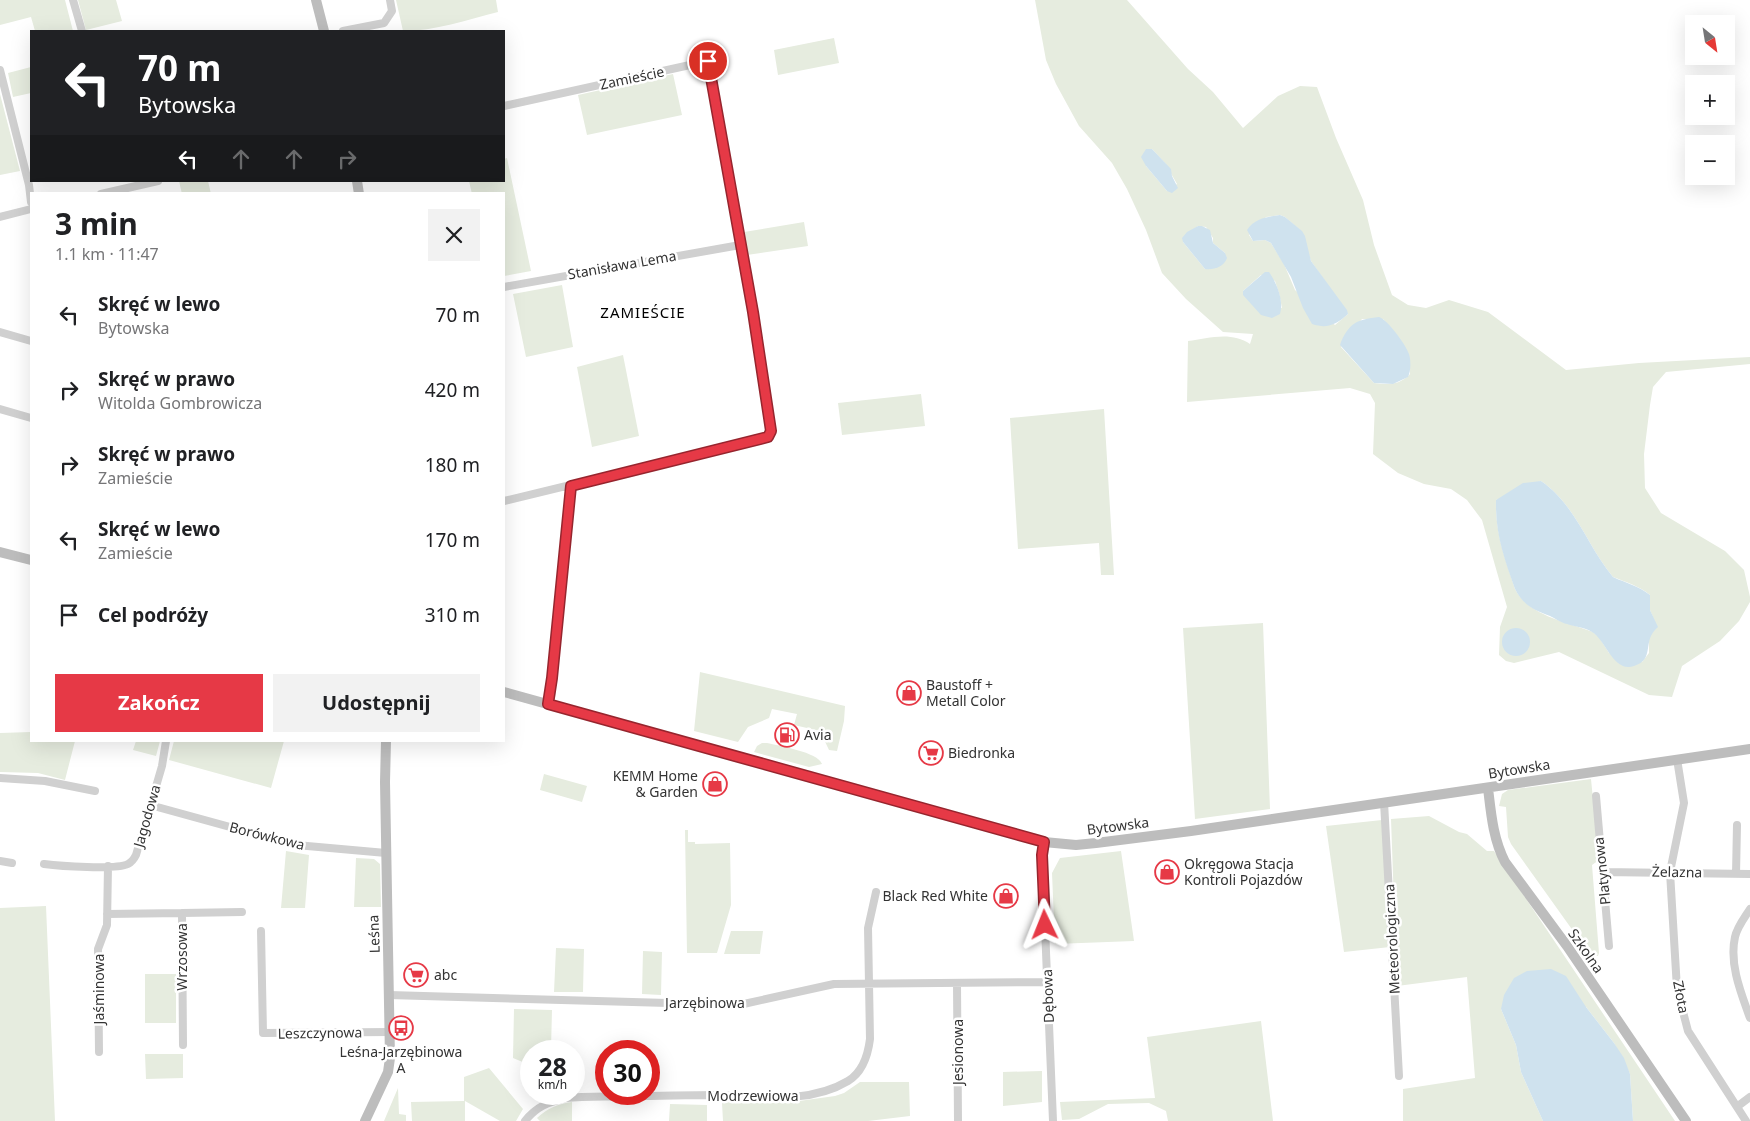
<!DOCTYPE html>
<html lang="pl">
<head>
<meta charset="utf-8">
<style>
	:root { --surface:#fff; --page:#f2f2f2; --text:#202124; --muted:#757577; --accent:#e63946 }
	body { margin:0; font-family:"Noto Sans",sans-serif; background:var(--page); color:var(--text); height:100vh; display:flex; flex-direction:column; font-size:19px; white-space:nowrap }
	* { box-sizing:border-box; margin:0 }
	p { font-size:16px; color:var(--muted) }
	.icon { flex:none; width:28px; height:28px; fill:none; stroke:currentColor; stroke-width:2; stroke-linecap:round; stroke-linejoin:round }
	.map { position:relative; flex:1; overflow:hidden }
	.details { position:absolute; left:30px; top:192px; width:475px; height:550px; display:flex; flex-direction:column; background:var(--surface); border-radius:0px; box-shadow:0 5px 20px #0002 }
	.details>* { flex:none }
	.top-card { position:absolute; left:30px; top:30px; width:475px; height:152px; border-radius:0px; box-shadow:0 5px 20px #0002; background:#202124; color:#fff; overflow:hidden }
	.needle { width:32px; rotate:150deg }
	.fabs { position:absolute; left:1685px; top:15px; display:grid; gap:10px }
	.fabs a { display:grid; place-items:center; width:50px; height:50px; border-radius:0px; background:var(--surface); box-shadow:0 5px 20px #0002; font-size:25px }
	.speed { position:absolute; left:520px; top:1040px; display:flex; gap:10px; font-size:25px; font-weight:700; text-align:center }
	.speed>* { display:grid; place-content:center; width:65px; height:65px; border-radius:50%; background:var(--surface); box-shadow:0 5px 20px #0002; line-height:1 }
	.speed small { font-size:12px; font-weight:400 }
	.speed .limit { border:8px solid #d22; background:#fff; color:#111 }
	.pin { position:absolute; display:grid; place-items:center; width:42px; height:42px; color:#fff; margin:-21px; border:2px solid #fff; border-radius:50%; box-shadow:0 1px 5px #0007 }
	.me { position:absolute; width:55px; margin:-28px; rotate:358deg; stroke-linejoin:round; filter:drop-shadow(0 0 4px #0008) }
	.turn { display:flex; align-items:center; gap:18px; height:105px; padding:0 25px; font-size:22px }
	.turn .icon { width:65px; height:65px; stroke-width:2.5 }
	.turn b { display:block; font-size:35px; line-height:42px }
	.lanes { display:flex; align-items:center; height:48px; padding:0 25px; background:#0003; justify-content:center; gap:25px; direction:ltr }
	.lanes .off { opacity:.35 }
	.round { display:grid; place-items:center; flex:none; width:52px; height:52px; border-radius:0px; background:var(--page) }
	.summary { display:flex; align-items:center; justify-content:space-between; height:85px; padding:0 25px }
	h1 { font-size:30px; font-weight:700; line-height:38px }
	.primary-button { display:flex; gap:10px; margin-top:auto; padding:10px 25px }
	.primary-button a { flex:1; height:58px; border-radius:0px; background:var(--accent); color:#fff; font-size:20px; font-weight:700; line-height:58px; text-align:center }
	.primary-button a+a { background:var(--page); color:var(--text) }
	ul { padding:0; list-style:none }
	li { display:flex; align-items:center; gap:15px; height:75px; padding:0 25px }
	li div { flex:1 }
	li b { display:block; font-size:19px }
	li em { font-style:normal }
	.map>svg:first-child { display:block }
	.green { fill:#e6ecdf; fill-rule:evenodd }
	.water { fill:#cfe2ee }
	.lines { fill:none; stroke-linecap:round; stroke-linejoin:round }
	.street { stroke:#d0d0d0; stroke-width:8 }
	.secondary { stroke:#bdbdbd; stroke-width:10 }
	.route-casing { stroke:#96252e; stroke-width:12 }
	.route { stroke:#e63946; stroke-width:9 }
	.labels { text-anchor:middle; stroke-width:5; stroke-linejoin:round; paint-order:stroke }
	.street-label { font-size:14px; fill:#333; stroke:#fff }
	.poi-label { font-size:14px; fill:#333; stroke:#fff; text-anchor:start }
	.neighbourhood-label { font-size:15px; letter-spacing:1px; fill:#000; stroke:#fff }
</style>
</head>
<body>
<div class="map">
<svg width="1750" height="1121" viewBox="0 0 1750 1121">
	<rect width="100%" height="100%" fill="#fff"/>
	<path class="green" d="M0 0H65L73 31H35L31 17 0 25Z
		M78 0H116L122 21 86 30Z
		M396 0H496L498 12C467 20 435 31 403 31Z
		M1035 0H1127L1188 69 1213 92 1243 128 1278 96 1300 86 1317 87 1336 138 1363 200 1374 245 1392 295 1408 305 1426 308 1449 300 1488 312 1566 370 1639 363 1750 357V364L1666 372 1653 387 1650 405 1644 454 1645 488 1661 513 1725 551 1744 570 1750 597V602L1739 621 1720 641 1682 666 1672 697 1649 695 1559 652 1514 663 1506 661 1499 655 1500 627 1507 607 1482 520 1467 500 1451 489 1424 484 1398 473 1373 454 1375 403 1370 394 1350 388 1187 402 1188 341C1208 338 1232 331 1250 344L1253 334 1223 332 1186 299 1162 273 1146 230 1127 189 1112 163 1079 126 1056 84 1046 60ZM1152 149 1165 163 1177 184 1167 191 1146 166ZM1280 215 1285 217 1301 231 1311 261 1348 314 1335 325 1295 290 1284 264 1271 243 1265 240 1253 241 1249 235 1266 217ZM1198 226 1206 227 1213 238V243L1225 253 1205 269 1183 242 1194 229ZM1261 275 1275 281 1279 293 1282 308 1243 291ZM1362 319H1383C1399 338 1410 347 1410 374 1400 385 1388 385 1374 383L1341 347ZM1541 481C1576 505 1587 546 1613 577 1626 582 1639 586 1650 595V610L1655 622 1649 638V653L1642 662 1609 653 1599 637 1593 632C1567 622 1529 616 1515 589 1505 558 1495 533 1496 500Z
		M834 38 839 63 778 75 774 50Z
		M31 67V93L13 97 8 73Z
		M673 74 682 115 587 135 578 95Z
		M0 94 20 171 0 175Z
		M507 158 531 271 504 276V194H472L469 181H504V159Z
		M179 181H208L211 194H182Z
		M804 222 808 246 747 255 744 232Z
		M562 285 573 347 526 357 513 294Z
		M623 355 639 436 592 447 577 367Z
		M921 394 925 426 842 435 838 403Z
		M1104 409 1114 575H1101L1099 543 1018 549 1010 418Z
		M1263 623 1270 809 1195 819 1183 628Z
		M700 672 845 706 844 721 837 751 829 750 820 731 794 725 797 714 772 709 769 718 748 727 738 742 694 731Z
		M31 732V741H75L65 780 38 773 0 772V733Z
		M136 741H160L156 756 133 750Z
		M174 741H284L271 788 169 760Z
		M762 743H767C779 746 818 752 822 764L809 767 754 752 757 746Z
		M544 774 587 786 582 802 540 790Z
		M1591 779 1599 860 1592 865 1599 953 1598 956H1591L1511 844 1508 837 1506 807 1499 806 1502 794 1508 790Z
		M1429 816 1459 832 1467 834 1487 851H1494L1675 1121H1633L1630 1074 1614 1043 1586 1007 1501 1009 1516 1045 1521 1072 1543 1121H1403V1089L1475 1078 1467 977 1397 986 1391 819Z
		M1382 820 1390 947 1344 952 1326 826Z
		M685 830H688V842H695V844L730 843 731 905 717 953H687Z
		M286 851 309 855 305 908H281Z
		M1121 851 1134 941 1055 944 1052 873 1060 858Z
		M356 858 374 859 380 864 381 907H354Z
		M46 906 55 1121H0V908Z
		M731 931H763L760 954H724Z
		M556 948 584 949 583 992H554Z
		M643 951 662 952 661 995 642 994Z
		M145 974H176V1023H145Z
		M514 1009 552 1010 551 1049 547 1051H531V1076L525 1063 513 1058Z
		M1261 1021 1273 1121H1168L1166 1111 1149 1103 1108 1104 1079 1119 1062 1120 1060 1102 1155 1098 1147 1037Z
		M145 1054H183V1078L146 1079Z
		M489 1068 523 1109 516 1121H500L465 1101V1121H412L411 1102 464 1101V1077Z
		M1042 1071V1102L1003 1106V1072Z
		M860 1082H909L910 1116 868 1121H723L722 1103 752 1100 772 1103 799 1101 835 1096 844 1093Z
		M398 1088 399 1114 406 1115V1121H384Z
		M572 1102V1121H540L537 1118C548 1108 558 1104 572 1102Z
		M670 1104 707 1105V1121H669Z"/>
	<path class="water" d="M1146 149H1152L1171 169 1172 176 1178 188 1172 193 1167 191 1146 166 1141 157Z
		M1280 215 1285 217 1302 231 1305 236 1311 261 1347 310 1348 314C1336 325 1327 329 1312 324L1303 308 1291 277 1271 243 1265 240 1253 241 1247 230C1255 218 1267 217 1280 215Z
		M1198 226H1202L1210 230 1213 243 1225 253 1227 258C1224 267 1214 270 1205 269L1183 242 1182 238 1187 232Z
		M1265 272H1269C1277 284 1284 300 1280 314L1272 318 1261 315 1243 295V291Z
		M1379 317C1388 320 1406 345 1409 354 1411 360 1411 371 1408 377L1393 384 1374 383 1340 345C1348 323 1358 319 1379 317Z
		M1541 481C1576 505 1587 546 1613 577 1626 583 1639 586 1650 595V610L1658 627C1641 641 1656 659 1634 666 1613 673 1606 640 1592 632 1584 627 1575 627 1567 624 1561 623 1555 618 1550 616 1534 610 1523 605 1515 589 1504 558 1495 533 1496 500L1523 483Z
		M1502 642a14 14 0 1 1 28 0a14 14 0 1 1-28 0Z
		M1551 969 1566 976 1586 1007 1614 1043 1624 1058 1630 1074 1633 1121H1543L1521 1072 1516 1045 1501 1009 1504 995 1514 978 1527 971Z"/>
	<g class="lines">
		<path class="street" d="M73 0 82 31
			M343 31 384 23 392 11 390 0
			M0 70 29 185 31 202
			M504 106 708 61 753 311 771 431 768 437 504 501
			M101 194 158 181
			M0 217 31 209
			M504 287 740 245
			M0 332 31 341
			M0 409 31 418
			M548 704 551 697 571 486
			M1677 759 1684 803 1670 872 1677 989 1688 1031 1746 1121
			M0 778 45 781 95 791
			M1596 796 1609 946
			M1384 802 1399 1076
			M150 805 296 845 386 853
			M1044 842 1042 855 1053 1121
			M0 861 12 863
			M44 864C59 866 116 870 128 864 132 862 134 859 136 855L162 766 166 741
			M1603 872 1750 874
			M1736 874 1737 825
			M1750 909C1745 917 1737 927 1735 937 1729 964 1741 993 1750 1018
			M182 913 242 912
			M107 914 182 913 183 1045
			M261 931 263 1033 390 1032
			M957 983 958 1121
			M389 995 739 1005 834 984 1048 982
			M99 1052 98 949 107 925 108 866
			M1738 1106 1750 1097
			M525 1121C536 1107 548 1102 565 1098 587 1096 611 1097 633 1096 660 1096 687 1095 714 1095 758 1096 808 1105 848 1081 863 1072 868 1055 870 1039L868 928 876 892"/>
		<path class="secondary" d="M316 0 324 31
			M357 181 359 194
			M0 552 31 560
			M504 692 1044 842 1076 845 1096 843 1191 831 1750 749
			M1488 788C1491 813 1493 839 1505 862L1567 946 1686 1121
			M365 1121 388 1072 390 1058 385 782 386 741"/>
	</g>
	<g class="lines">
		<g class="route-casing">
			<path id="route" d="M708 61 753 312 771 431 768 437 571 486 552 678 548 704 1044 842 1042 855 1045 925"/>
		</g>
		<use href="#route" class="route"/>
	</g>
	<defs>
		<g id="shop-ring" transform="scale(1.25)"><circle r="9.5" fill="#fff" stroke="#e63946" stroke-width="1.5"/><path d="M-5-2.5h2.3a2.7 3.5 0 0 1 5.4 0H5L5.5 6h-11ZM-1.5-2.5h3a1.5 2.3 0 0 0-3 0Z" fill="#e63946"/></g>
		<g id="fuel-ring" transform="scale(1.25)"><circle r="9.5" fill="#fff" stroke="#e63946" stroke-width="1.5"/><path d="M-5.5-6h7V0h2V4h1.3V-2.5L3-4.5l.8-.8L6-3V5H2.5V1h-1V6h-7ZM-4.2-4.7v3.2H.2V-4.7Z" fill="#e63946"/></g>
		<g id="supermarket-ring" transform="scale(1.25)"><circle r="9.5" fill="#fff" stroke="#e63946" stroke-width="1.5"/><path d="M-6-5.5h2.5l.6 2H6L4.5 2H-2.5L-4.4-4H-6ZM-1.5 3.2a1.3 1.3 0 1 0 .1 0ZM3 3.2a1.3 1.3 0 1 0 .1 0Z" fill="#e63946"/></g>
		<g id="bus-ring" transform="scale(1.25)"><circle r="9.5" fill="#fff" stroke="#e63946" stroke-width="1.5"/><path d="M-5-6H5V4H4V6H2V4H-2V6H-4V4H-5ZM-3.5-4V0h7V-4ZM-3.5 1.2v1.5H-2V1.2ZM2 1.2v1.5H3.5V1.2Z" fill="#e63946"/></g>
	</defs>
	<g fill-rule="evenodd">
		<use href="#shop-ring" x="909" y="693"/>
		<use href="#fuel-ring" x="787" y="735"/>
		<use href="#supermarket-ring" x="931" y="753"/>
		<use href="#shop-ring" x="715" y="784"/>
		<use href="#shop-ring" x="1167" y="872"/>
		<use href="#shop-ring" x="1006" y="896"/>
		<use href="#supermarket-ring" x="416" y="975"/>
		<use href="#bus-ring" x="401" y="1028"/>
	</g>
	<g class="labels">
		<g class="street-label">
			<text transform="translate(632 78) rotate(-12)" y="5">Zamieście</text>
			<text transform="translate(622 265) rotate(-10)" y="5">Stanisława Lema</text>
			<text transform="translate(1519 769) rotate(-9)" y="5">Bytowska</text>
			<text transform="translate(147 816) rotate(-74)" y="5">Jagodowa</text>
			<text transform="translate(1118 826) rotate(-7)" y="5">Bytowska</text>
			<text transform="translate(267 836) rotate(14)" y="5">Borówkowa</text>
			<text transform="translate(1602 871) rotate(-96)" y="5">Platynowa</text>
			<text transform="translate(1677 872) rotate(1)" y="5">Żelazna</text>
			<text transform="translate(374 934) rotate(-92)" y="5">Leśna</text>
			<text transform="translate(1392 939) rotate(-93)" y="5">Meteorologiczna</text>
			<text transform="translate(1586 951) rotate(55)" y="5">Szkolna</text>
			<text transform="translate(182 957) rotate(-90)" y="5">Wrzosowa</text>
			<text transform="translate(99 989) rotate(-90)" y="5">Jaśminowa</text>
			<text transform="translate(1048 996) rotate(-92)" y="5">Dębowa</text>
			<text transform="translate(1681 997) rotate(79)" y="5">Złota</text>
			<text x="705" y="1008">Jarzębinowa</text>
			<text transform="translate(320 1033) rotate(-1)" y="5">Leszczynowa</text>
			<text transform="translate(958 1052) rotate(-90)" y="5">Jesionowa</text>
			<text x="753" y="1101">Modrzewiowa</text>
		</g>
		<g class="poi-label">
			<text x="926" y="690">Baustoff +<tspan x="926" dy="16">Metall Color</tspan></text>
			<text x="804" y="740">Avia</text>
			<text x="948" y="758">Biedronka</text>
			<text x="698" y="781" text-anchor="end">KEMM Home<tspan x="698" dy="16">&amp; Garden</tspan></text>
			<text x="1184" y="869">Okręgowa Stacja<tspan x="1184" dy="16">Kontroli Pojazdów</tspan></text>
			<text x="988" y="901" text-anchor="end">Black Red White</text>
			<text x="434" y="980">abc</text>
			<text x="401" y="1057" text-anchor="middle">Leśna-Jarzębinowa<tspan x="401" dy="16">A</tspan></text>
		</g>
		<g class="neighbourhood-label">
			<text x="643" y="318">ZAMIEŚCIE</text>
		</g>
	</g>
</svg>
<div class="fabs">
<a><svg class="needle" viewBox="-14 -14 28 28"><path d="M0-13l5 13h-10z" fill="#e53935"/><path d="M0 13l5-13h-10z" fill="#757577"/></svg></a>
<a>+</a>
<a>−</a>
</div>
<div class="speed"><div>28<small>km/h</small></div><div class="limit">30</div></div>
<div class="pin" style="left:708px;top:61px;background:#d93025"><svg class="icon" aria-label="arrive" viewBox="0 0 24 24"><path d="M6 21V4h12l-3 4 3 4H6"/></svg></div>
<svg class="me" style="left:1045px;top:925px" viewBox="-20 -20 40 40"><path d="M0-17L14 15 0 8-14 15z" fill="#e63946" stroke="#fff" stroke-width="4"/></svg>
<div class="top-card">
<div class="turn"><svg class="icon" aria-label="left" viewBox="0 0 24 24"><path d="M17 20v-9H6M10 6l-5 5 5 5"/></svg><div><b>70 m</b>Bytowska</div></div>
<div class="lanes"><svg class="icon" aria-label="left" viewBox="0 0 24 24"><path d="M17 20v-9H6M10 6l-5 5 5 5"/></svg><svg class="icon off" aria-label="ahead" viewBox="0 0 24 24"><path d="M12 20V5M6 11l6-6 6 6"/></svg><svg class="icon off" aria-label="ahead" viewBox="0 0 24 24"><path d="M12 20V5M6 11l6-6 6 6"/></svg><svg class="icon off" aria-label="right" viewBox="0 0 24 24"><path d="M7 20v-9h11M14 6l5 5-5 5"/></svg></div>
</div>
<section class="details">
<div class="summary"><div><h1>3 min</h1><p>1.1 km · 11:47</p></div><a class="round"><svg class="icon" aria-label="close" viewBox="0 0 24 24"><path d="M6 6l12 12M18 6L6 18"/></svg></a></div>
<ul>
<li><svg class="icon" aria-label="left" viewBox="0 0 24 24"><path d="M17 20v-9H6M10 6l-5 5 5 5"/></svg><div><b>Skręć w lewo</b><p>Bytowska</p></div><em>70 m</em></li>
<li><svg class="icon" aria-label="right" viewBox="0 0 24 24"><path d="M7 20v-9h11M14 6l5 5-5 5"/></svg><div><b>Skręć w prawo</b><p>Witolda Gombrowicza</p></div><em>420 m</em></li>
<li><svg class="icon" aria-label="right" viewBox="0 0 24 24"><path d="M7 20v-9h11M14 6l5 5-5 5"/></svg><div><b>Skręć w prawo</b><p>Zamieście</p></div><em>180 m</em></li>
<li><svg class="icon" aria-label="left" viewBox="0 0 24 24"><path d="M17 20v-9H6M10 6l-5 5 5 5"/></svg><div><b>Skręć w lewo</b><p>Zamieście</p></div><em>170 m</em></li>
<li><svg class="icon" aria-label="arrive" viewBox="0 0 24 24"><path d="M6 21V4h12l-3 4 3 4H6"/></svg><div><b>Cel podróży</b></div><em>310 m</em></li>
</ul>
<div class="primary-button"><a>Zakończ</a><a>Udostępnij</a></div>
</section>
</div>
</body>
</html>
